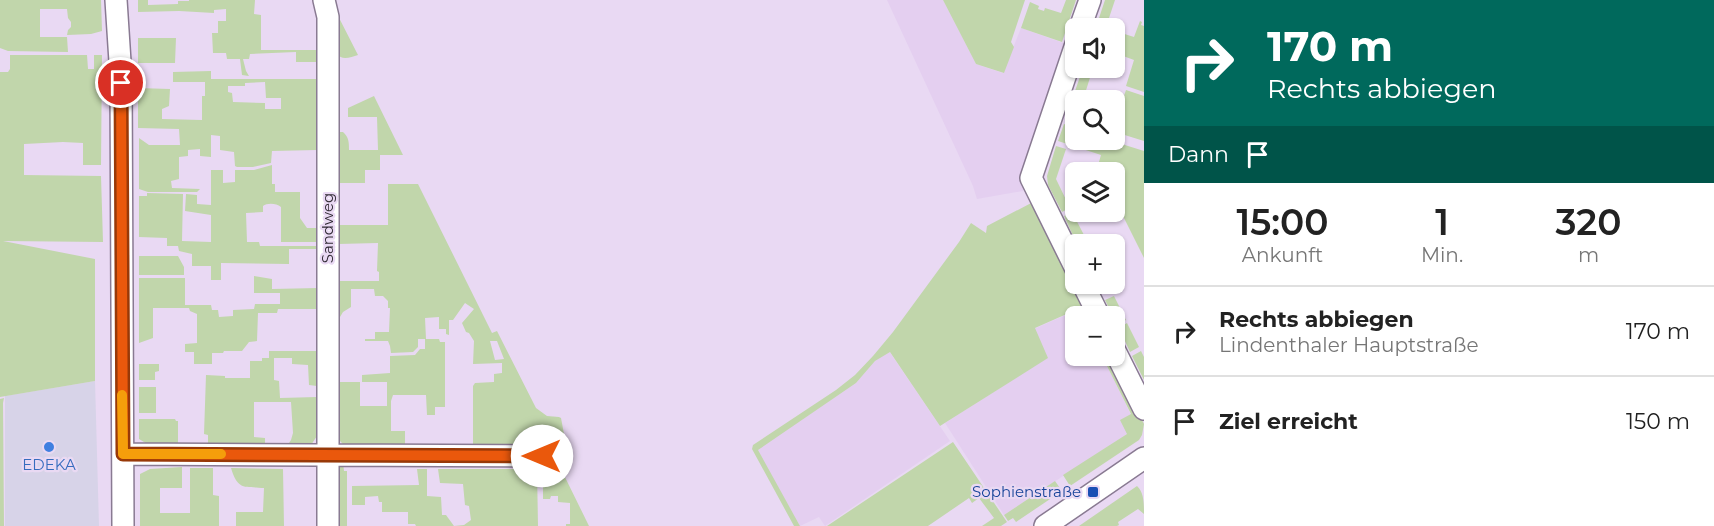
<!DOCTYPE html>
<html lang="de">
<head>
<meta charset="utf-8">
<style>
	:root { --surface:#fff; --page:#f2f2f2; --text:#222; --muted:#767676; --line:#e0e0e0 }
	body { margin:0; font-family:Montserrat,sans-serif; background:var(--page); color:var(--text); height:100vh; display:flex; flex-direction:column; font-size:22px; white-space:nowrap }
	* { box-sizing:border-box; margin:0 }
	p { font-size:20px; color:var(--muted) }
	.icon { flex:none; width:33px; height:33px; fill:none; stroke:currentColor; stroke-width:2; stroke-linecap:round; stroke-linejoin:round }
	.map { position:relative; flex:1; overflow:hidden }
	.drawer { display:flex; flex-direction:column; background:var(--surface); width:570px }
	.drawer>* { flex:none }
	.guide { background:#00695c; color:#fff; overflow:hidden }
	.fabs { position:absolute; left:1065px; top:18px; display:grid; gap:12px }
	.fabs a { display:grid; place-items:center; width:60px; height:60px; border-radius:9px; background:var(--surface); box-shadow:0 2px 4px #0004; font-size:30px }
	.pin { position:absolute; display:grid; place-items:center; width:51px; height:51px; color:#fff; margin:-26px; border:3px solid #fff; border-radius:50%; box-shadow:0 2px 6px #0007 }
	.me { position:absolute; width:66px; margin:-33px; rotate:270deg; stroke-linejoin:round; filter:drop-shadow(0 0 4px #0008) }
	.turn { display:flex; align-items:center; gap:21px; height:126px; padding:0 24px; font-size:27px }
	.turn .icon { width:78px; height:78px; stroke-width:2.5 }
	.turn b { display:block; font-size:42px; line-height:51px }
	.then { display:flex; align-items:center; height:57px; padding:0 24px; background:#0003; gap:12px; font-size:22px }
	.eta { display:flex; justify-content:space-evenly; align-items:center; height:102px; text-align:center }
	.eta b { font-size:36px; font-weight:600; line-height:42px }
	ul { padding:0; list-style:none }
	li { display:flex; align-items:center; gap:18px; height:90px; padding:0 24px; border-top:2px solid var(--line) }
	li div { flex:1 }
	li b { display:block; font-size:22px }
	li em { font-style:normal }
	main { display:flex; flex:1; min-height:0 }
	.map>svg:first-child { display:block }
	.commercial { fill:#d7d3e8 }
	.built { fill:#e4cff0 }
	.green { fill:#c1d6ab; fill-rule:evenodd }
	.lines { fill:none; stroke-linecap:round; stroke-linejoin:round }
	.minor-casing { stroke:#897a92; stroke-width:24 }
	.minor { stroke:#fff; stroke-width:21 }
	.route-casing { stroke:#983908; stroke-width:15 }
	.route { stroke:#ea580c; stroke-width:10 }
	.slow { stroke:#f59e0b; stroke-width:10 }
	.shop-dot { fill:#3f7fe0; stroke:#e9d9f3; stroke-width:2 }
	.transit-dot { fill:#1a4fb4; stroke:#e9d9f3; stroke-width:2 }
	.labels { text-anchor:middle; stroke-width:4.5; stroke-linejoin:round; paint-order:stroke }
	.street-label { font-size:15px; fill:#2f2933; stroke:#e9d9f3 }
	.shop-label { font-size:15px; fill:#366cbe; stroke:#e9d9f3 }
	.transit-label { font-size:15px; fill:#164399; stroke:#e9d9f3; text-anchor:end }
</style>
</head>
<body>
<main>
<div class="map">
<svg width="1144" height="526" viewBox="0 0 1144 526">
	<rect width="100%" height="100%" fill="#e9d9f3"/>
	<path class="commercial" d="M95 381 99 526H5V396Z"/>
	<path class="built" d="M887 0H943L976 64 1003 73 1021 28 1066 44 1023 191 977 199 973 186Z
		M1079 309 1082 316H1076V356H1102L1131 415 1127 434 1004 515 945 423 1047 358 1034 329Z
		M889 351 950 441 825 526 819 517 800 526 757 450 856 383 875 361Z"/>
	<path class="green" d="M0 0H101L102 31 91 34 67 35 68 30 71 27V22L68 18 67 9H40V37H67L68 52 8 51 0 48Z
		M138 0H148V5L178 4V1H189V0H255L254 14 261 15V50H316V62H296V52L250 54 249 59H243L246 71 249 76 242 75 240 59H227L226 53H213L212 33H218V21H226V9L214 10V13L179 11 138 12Z
		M943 0H1025L1011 42 1014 47 1004 73 976 64Z
		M1066 0H1076L1062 42 1021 28 1030 2 1039 6 1038 9 1044 11 1045 8 1061 13Z
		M1105 0H1115L1107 24 1098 21Z
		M334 8 358 55C351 57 342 61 337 54Z
		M1140 21 1142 22 1141 25 1144 26V92L1126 86 1134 60 1115 53V31L1134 37Z
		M138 38H176L175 63H138Z
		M10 55H87L88 69H94V55H102L101 165H83V143L63 142 24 144V175L101 176 103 242 3 241 95 259V381L0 397V72H8L10 69Z
		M1083 68H1093L1083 100H1076L1075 120 1066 117Z
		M211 71V79H316L317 150 272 151 271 163 253 167H237L235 166 234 152 220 150V136L211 135V157L200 156V149L188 150V156L179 157V179L171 181 172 188 200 189 197 192H148L139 189V138L149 145H180L179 129 138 128V88L170 89 169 106 162 109V119L202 120V96H205V82H173V72ZM265 82 266 98H281V109H265V103L233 102 232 93 228 92V86H245V83Z
		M1126 90 1144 96V141L1115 132V122Z
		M374 96 403 155H380V170H365V183H336L337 132H343C349 137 349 143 349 150H378L377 117H348V108Z
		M1064 124 1075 128 1076 140H1109L1144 151V258L1115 200 1114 172H1096L1101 155 1058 141Z
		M1056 146 1066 149 1056 179 1070 208 1062 212 1048 185 1047 176Z
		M272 165V184H275V192H300V218L307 228H317V242H281V207C276 203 267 203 263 206V212L246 213 247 242H259L260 246H317V249H289V264L221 263V280H211V266H192V254L179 251 178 246H167V238L139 237V196H147V193L183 194 182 241 211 242V215L185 211 186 194 197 195V204L211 205V170H223V183L235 182V170H254Z
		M388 184H418L492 333 497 331 536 408 547 416 559 417 561 418 564 434C560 441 559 446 561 454L551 450 547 444 473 445V386L475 383 494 382V374L502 373V363L473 364 474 341 469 333 466 332 462 323 474 309 465 303 453 320H449V335L446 334V329H439V317L425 318 426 339H439L440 342H445V407H435V415H427L426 395H393L391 401V431H405V444L344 445 337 438V382H360V406H387V382H362V375L390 373V356L415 355 420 349H425V339H418V347L413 352 391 353 390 346 388 341H365V339H375V332H389L390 308H388V301L383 296H375L374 289H351V307L343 312 337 322 335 281H379V272L377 271 378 243 338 244 337 225H388ZM490 341H497L504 359 495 360Z
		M1035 201 1091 316H1082L1078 309 1035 328 1048 358 940 426 890 352 875 361 856 383 758 450 800 526H794L752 449 753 445 836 390 855 375 873 356 893 332 959 242 971 223 986 233 987 226Z
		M1072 212 1084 235 1075 240 1064 216Z
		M139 256H178L184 267V275H139Z
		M254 276 272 279V289L318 288V309H278L277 313H258L257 341 249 342 242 351H224L223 353H212V364H194V352H185V344L197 343V314L190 311 189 308H153V338L139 343V278H185V305H211L212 310H218L219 317 233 316V310L254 309 255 304H280V293H254Z
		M1114 296 1126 320 1117 324 1114 316H1113L1105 300Z
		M1127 323 1139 347 1130 352 1119 328Z
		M269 351H317V386L309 385 308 365 292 364V358H274V380L279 381 280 398 317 397V436L311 445 287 446 291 440 293 433 291 402H254V437L265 438V446L208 445V435L204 434 206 375 225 376V378H250V361H262V358H269Z
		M1141 351 1144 357V380L1132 356Z
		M1102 356H1110L1144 424 1142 435 1139 440 1070 486 1063 475 1127 434 1120 420 1131 414Z
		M139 364H159V371L155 372V380H139Z
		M139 387H156V413H139Z
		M4 398 3 403 4 526H0V399Z
		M139 419H175L176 421H178V445H149L139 439Z
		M953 442 1007 522 1001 526H982L994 518 979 498 972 503 969 498 928 526H827Z
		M343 463 344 471H347V526H337V469Z
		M182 467V488H160V513H190V468H213V495L219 496V526H140V474L150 469Z
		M231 468 283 469 284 526H236V512H263L264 488C244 486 238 491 231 468Z
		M417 469H427V496L441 497 442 515H446L454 526 464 525 471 520 469 506 465 505 463 484 440 483 438 469H537L538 526H416L415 524H408V512H382V502H379L378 496 365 497V505H352V486L419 485Z
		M543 469H561L589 526H566V524H570V503L558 502V496H551L550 499H543Z
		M1055 481 1062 491 1016 522 1013 518 1008 521 1004 515Z
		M1137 486C1144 492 1144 504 1144 514L1138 509 1118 522 1119 525 1117 526H1079Z"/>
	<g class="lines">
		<g class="minor-casing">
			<path id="minor" d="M116 0 121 77 123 526
				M324 0 328 17V526
				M1080 28 1090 0
				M1076 44 1031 178 1076 269
				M1083 284 1099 316
				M1114 349 1144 409
				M123 454 542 456
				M1045 526 1144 458"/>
		</g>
		<use href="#minor" class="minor"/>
	</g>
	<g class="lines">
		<g class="route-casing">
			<path id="route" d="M121 83 123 454 542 456"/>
		</g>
		<use href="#route" class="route"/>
		<path class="slow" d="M122 395 123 454H221"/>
	</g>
	<circle class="shop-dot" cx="49" cy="447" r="6"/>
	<rect class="transit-dot" x="1087" y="486" width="12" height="12" rx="3"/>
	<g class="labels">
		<g class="street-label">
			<text transform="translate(328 228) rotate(-90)" y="5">Sandweg</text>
		</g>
		<g class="shop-label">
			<text x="49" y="470">EDEKA</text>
		</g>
		<g class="transit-label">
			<text x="1081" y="497">Sophienstraße</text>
		</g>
	</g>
</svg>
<div class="fabs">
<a><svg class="icon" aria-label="sound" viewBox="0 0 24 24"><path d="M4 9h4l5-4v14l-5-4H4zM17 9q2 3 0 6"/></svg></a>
<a><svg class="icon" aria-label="search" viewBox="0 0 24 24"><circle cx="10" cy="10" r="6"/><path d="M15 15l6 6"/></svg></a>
<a><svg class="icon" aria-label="layers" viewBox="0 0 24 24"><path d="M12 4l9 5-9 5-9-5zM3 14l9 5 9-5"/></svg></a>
<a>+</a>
<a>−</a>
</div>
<div class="pin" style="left:121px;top:83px;background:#d93025"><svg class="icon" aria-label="arrive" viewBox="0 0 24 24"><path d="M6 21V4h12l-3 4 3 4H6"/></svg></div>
<svg class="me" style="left:542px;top:456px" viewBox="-20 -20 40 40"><circle r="19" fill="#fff"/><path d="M0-13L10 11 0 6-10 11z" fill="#ea580c"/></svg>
</div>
<section class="drawer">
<div class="guide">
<div class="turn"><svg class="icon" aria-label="right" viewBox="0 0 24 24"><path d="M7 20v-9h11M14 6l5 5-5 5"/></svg><div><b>170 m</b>Rechts abbiegen</div></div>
<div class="then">Dann<svg class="icon" aria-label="arrive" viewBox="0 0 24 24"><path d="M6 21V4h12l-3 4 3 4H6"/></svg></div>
</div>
<div class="eta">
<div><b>15:00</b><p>Ankunft</p></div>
<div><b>1</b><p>Min.</p></div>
<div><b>320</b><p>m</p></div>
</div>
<ul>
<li><svg class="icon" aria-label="right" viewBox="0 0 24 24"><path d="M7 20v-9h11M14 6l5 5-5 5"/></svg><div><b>Rechts abbiegen</b><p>Lindenthaler Hauptstraße</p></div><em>170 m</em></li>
<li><svg class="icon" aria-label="arrive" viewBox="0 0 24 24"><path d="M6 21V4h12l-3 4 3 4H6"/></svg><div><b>Ziel erreicht</b></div><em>150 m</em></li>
</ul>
</section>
</main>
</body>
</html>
